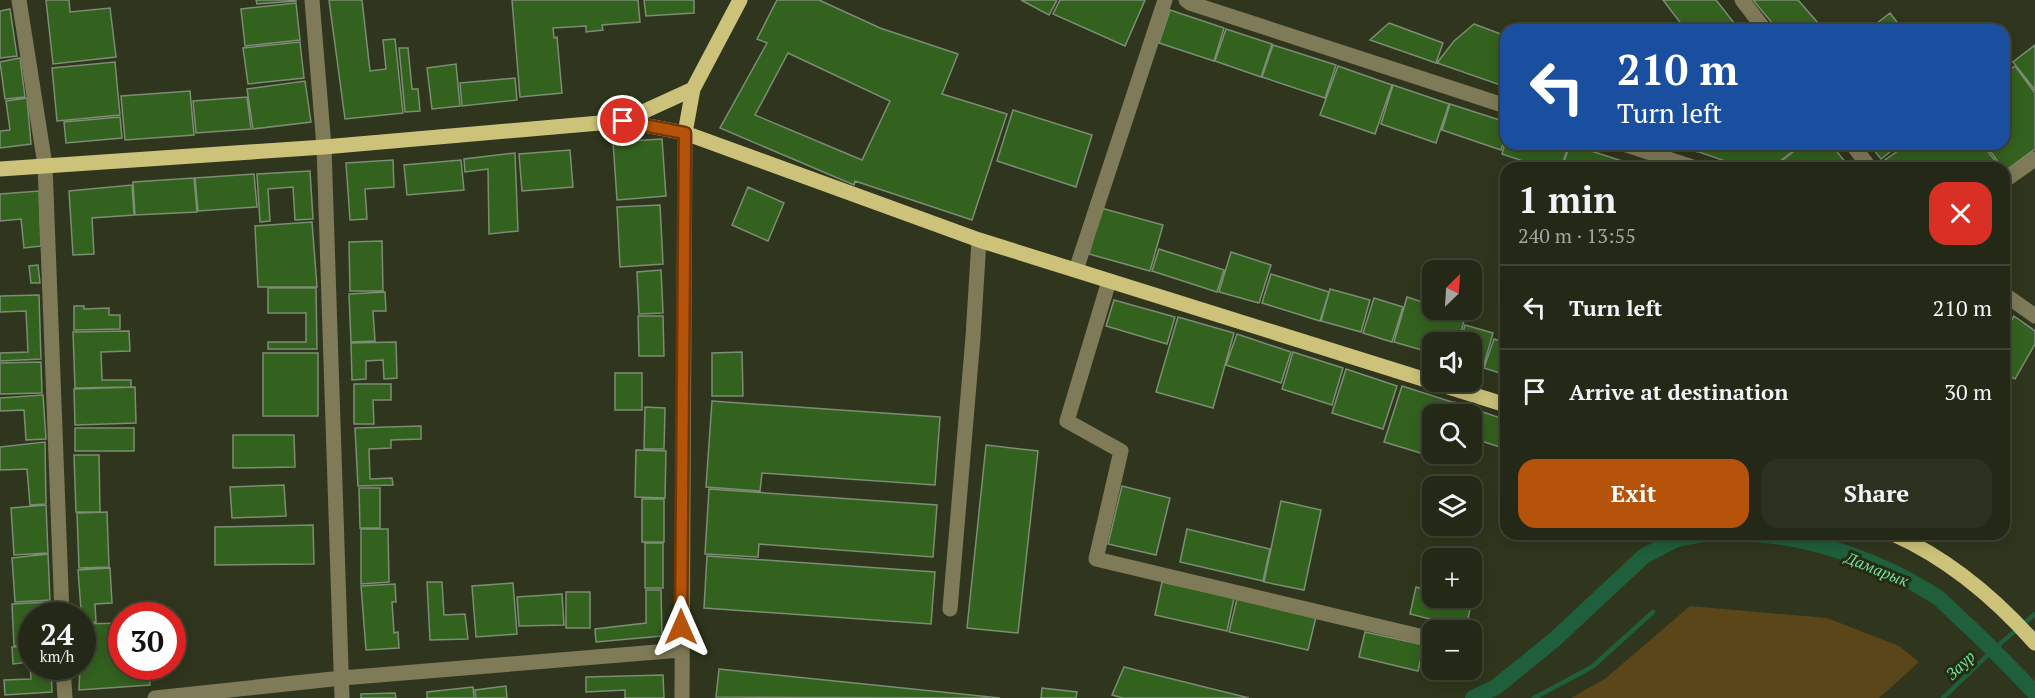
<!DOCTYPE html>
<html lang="en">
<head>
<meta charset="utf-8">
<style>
	:root { --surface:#242816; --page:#2c301f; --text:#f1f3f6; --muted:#a3a6a1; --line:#414435; --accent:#b45309 }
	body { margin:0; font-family:"PT Serif",serif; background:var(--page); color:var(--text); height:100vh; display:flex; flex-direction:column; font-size:22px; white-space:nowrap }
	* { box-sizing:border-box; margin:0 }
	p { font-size:20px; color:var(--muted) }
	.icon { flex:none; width:33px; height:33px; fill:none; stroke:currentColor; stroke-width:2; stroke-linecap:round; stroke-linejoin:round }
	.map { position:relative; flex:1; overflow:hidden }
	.panel { position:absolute; left:1500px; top:162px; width:510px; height:378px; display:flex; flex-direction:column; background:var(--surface); border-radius:18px; box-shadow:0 3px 15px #0003,0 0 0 2px var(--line) }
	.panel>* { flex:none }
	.hud { position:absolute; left:1500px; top:24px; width:510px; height:126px; border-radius:18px; box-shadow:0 3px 15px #0003,0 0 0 2px var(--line); background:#1a4fa0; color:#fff; overflow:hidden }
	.needle { width:39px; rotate:25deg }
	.tools { position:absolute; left:1422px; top:260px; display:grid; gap:12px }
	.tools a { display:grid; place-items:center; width:60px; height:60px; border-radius:12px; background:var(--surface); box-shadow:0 3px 15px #0003,0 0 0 2px var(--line); font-size:30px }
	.speed { position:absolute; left:18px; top:602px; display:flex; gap:12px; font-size:30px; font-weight:700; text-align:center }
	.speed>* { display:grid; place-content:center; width:78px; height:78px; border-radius:50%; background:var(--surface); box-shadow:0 3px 15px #0003,0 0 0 2px var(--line); line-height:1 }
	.speed small { font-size:15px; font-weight:400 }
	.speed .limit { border:9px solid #d22; background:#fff; color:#111 }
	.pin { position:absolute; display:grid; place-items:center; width:51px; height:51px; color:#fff; margin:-26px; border:3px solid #fff; border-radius:50%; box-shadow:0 2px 6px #0007 }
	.me { position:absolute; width:66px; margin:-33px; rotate:0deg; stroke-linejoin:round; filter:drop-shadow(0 0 4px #0008) }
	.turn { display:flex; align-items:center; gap:21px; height:126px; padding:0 18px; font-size:27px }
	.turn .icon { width:78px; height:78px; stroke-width:2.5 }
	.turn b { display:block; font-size:42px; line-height:51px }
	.round { display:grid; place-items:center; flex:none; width:63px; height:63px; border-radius:18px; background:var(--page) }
	.overview { display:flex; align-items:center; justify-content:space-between; height:102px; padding:0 18px }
	h1 { font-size:36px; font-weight:700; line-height:45px }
	.action { display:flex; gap:12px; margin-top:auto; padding:12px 18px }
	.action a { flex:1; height:69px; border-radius:18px; background:var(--accent); color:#fff; font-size:24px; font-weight:700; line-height:69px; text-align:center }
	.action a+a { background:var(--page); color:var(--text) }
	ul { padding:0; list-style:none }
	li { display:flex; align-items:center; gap:18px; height:84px; padding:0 18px; border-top:2px solid var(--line) }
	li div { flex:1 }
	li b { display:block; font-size:22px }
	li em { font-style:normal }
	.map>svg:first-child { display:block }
	.green { fill:#5b461a }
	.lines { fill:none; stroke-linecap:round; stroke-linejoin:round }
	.stream { stroke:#1f5f3c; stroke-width:4.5 }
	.canal { stroke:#1f5f3c; stroke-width:16 }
	.building { fill:#33621e; stroke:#7b8d74; stroke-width:1.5; fill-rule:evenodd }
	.minor { stroke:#7f7b59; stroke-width:15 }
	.major { stroke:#ccc27a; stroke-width:15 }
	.route-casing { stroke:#753606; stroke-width:15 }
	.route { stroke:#b45309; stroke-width:10 }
	.labels { text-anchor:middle; stroke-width:6; stroke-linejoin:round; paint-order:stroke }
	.water-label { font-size:16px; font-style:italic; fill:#6fdf9c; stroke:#262c13 }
</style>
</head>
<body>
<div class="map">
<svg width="2035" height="698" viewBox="0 0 2035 698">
	<rect width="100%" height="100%" fill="#30361d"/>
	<path class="green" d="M1690 606 1827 618 1899 646 1919 662 1879 698H1571L1606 678Z"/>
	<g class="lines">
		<path class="stream" d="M1534 698 1592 667 1653 612
			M1943 698 1994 649 2035 614"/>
		<path class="canal" d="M1752 534C1814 537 1885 563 1937 597 1946 604 1955 614 1964 622 1989 645 2012 669 2035 693
			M1473 698 1496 687 1554 640 1644 556 1677 539 1704 534"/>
	</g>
	<path class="building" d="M46 0H69L70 12 110 8 116 57 53 64Z
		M256 0H296V1L257 4Z
		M329 0H362L370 71 386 69 383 40 395 39 403 113 345 119Z
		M512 0H638L640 22 602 25 603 30 586 32V26L553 28 554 38 557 37 562 93 520 97Z
		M644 0H694V13L646 16Z
		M777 0H819L880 28 958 54 942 94 1007 114 972 220 855 181 854 185 720 128 767 43 757 39ZM788 53 890 101 862 160 755 115Z
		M1021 0H1057L1049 15Z
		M1060 0H1145L1125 46 1053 14Z
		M1663 0H1716L1738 28 1735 30H1686Z
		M1753 0H1798L1818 23 1809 30H1778Z
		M296 3 300 40 245 46 241 9Z
		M10 9 17 56 0 58V11Z
		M1170 10 1224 28 1214 61 1159 43Z
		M1890 13 1903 30H1868Z
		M1389 23 1443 43 1436 63 1370 40Z
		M1474 24 1506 36V87L1437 63 1454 41Z
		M1226 29 1272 44 1261 77 1215 61Z
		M300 42 304 78 248 84 243 48Z
		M1273 45 1336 65 1325 98 1262 77Z
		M2035 45V90L2013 62Z
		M399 48H408L412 89H418L420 111 405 112Z
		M20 58 25 97 5 99 0 62Z
		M115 62 120 115 57 121 52 68Z
		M456 64 460 106 432 109 427 68Z
		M1338 66 1392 85 1375 134 1320 115Z
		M2015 66 2035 93V149L2005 171 1985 144H2004V74Z
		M515 78 517 100 462 106 460 83Z
		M305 81 311 122 253 129 247 89Z
		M1393 85 1449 104 1436 143 1381 124Z
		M190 91 194 135 125 140 121 96Z
		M247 97 251 129 196 133 193 101Z
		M27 98 31 144 0 148V131L10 130 6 101Z
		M1450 104 1506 122V136L1501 150 1442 130Z
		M1013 110 1092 135 1076 187 997 161Z
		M120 117 122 138 66 143 64 122Z
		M662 139 666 196 617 200 613 142Z
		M1506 140V144H1569L1561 168H1544L1502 154Z
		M1570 144 1622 161 1619 168H1562Z
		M1675 144H1705L1697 152Z
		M1708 144H1802L1771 168H1745L1699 152Z
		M1803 144H1831L1850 168H1773Z
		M1869 144H1900L1881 159Z
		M1908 144H1982L2001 168H1886L1882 162Z
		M570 150 573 187 522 191 519 154Z
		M515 153 518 231 489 234 488 169 465 172 464 159Z
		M393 160 394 187 365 189 367 219 350 220 346 163Z
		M461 160 464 190 407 195 404 165Z
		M310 171 313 219 295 220 293 187 268 189 270 221 260 222 257 174Z
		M254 174 257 207 198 211 195 178Z
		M194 178 197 212 135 215 133 182Z
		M132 185 134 215 92 218 94 254 73 255 69 191Z
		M748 187 784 203 768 241 732 225Z
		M39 191 41 246 24 248 21 219 0 221V194Z
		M660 205 663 264 620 267 617 207Z
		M1101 208 1163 225 1150 271 1089 254Z
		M312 222 317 287H258L255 226Z
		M382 241 383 291H350L349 242Z
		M1159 249 1224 270 1217 292 1152 271Z
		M1231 252 1271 265 1259 303 1219 292Z
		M38 265 40 283H31L29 266Z
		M661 270 663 313 639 314 637 272Z
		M1271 274 1329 292 1320 321 1262 303Z
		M268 288H316L317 349H268V342H306V313H268Z
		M1330 289 1370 300 1361 332 1321 321Z
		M385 292 386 311H373L375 341 351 342 349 294Z
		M39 295 41 359 0 361V353L28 352 26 311 0 312V296Z
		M1407 297 1432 305V309H1448L1466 314 1458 342H1432V353L1394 342Z
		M1374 298 1403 307 1392 342 1363 333Z
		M1114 300 1175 317 1167 344 1106 326Z
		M74 306H84V309L109 308V315H120V329L74 330Z
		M638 316H663L664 356H639Z
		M2014 316 2035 331V344L2015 379 2004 373V333Z
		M1178 317 1234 333 1213 408 1156 392Z
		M1465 325 1493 333 1483 368 1472 364V342H1460Z
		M129 331 130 351 101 352 102 380H131V387L75 388 73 332Z
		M1237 334 1291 352 1281 383 1226 365Z
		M1494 339 1506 343V375L1484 368Z
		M396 342 397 378 384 379 383 360 366 361V379L352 380 351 343Z
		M742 352 743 396H712V353Z
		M1293 352 1343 368 1332 405 1282 389Z
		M263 353H318V416H263Z
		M41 362 42 393 0 394V363Z
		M1346 369 1397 386 1383 429 1332 413Z
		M615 373H642V410H615Z
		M354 384H391V400H373L374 424H354Z
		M1402 386 1452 402 1448 414H1432V453H1435L1434 457 1384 442Z
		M135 387 136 423 75 425 74 389Z
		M43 395 46 439 26 440 24 410 0 411V398Z
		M712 401 940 417 935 485 762 473 760 491 706 487Z
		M1454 402 1482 412 1473 436H1472V414H1450Z
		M645 407 665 408 664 449H644Z
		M1483 412 1506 420V441L1503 448 1475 439Z
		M421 426V439L391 440V448L369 449 370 479 392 478 393 485 358 486 355 428Z
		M75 428H134V451H75Z
		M233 435H294L295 467 233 468Z
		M45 442 46 504 30 505 27 469 0 470V447Z
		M986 445 1038 451 1018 633 967 628Z
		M636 450 666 451 665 498 635 497Z
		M74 455H99L100 512H76Z
		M284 485 286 516 232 518 230 487Z
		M1122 486 1170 498 1156 555 1108 544Z
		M359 488H380V528H360Z
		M709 489 937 505 933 557 759 544 758 557 705 554Z
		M642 499H664V542H642Z
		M1281 501 1321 510 1304 590 1264 582Z
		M46 505 48 553 14 555 11 508Z
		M107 512 109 567 79 568 77 513Z
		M313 525 314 564 215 565V527Z
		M361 529H388L389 582 361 584Z
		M1187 529 1270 549 1263 581 1180 562Z
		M645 543H663V588H645Z
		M48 554 50 600 15 602 12 558Z
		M707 556 935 572 931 624 704 608Z
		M110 568 112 603 95 604 96 622 82 623 78 570Z
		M427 582H442L444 615 465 614 468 639 430 640Z
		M1162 582 1234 598 1227 631 1155 615Z
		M513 583 517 634 476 637 472 586Z
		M395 584 396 602H392L394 633 398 632 399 648 366 650 361 586Z
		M1416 587 1432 591V597H1459L1472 600 1466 628 1410 614Z
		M646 590H661L662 636 596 642 595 629 646 623Z
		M566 592H590V628H566Z
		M562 594 564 625 519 626 517 597Z
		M1237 599 1316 617 1308 650 1229 632Z
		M48 602 49 615H32V645L14 646 12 604Z
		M122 623V666H149L150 685 79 690 80 666H82V624Z
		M1365 632 1424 645 1418 671 1359 657Z
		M32 646V666H51L52 692 5 695 4 680 31 679 30 662 13 664 12 647Z
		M1124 667 1249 698H1123L1112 695Z
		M719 669 1000 698 716 697Z
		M663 675 664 698H625V690L586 692V677Z
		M506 686 507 698H476L475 690Z
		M473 687 474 698H427V692Z
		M1042 688 1077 692 1076 698H1041Z
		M395 693 396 698H361V694Z"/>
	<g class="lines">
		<path class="minor" d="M19 0 45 165 62 615
			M312 0 324 147 342 698
			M1186 0 1190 3 1506 106
			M1742 0 1765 30
			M1623 144 1696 168
			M1852 144 1870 168
			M2004 181 2035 159
			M1076 270 1165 0
			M1109 281 1067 421 1121 451 1096 559 1432 639
			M2004 294 2035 316
			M950 609 973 337 979 240
			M63 666 65 698
			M155 698 342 678 681 650
			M682 698 685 133"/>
		<path class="major" d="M623 121 693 89
			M685 133 979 240 1506 405
			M0 169 324 147 623 121 685 133 693 89 740 0
			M1893 534C1949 559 1995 598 2035 643"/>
	</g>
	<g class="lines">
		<g class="route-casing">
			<path id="route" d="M623 121 685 133 681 627"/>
		</g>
		<use href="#route" class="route"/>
	</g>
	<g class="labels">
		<g class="water-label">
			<text transform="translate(1877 569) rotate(22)" y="6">Дамарык</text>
			<text transform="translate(1960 665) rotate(-44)" y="6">Заур</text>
		</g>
	</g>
</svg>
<div class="tools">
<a><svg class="needle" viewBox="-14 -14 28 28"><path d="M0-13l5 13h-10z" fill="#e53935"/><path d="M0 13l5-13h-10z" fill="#a3a6a1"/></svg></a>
<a><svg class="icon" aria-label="sound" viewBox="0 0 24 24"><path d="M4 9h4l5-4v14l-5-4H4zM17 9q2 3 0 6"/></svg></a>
<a><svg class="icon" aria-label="search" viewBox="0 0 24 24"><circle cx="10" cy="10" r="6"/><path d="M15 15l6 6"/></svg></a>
<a><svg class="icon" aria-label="layers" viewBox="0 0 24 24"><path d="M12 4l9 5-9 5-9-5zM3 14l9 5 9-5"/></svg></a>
<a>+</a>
<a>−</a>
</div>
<div class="speed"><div>24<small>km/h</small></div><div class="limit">30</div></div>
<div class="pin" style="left:623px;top:121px;background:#d93025"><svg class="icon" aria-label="arrive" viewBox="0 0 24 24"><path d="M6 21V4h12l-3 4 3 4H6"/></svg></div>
<svg class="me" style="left:681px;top:627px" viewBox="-20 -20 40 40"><path d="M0-17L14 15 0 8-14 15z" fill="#b45309" stroke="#fff" stroke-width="4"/></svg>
<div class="hud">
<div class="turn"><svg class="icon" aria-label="left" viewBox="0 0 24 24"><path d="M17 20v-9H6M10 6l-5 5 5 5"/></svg><div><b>210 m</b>Turn left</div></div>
</div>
<section class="panel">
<div class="overview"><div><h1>1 min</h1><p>240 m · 13:55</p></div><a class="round" style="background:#d93025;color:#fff"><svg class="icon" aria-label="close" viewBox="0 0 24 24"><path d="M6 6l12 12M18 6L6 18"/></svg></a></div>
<ul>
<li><svg class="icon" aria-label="left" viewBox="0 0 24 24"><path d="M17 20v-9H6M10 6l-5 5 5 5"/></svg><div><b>Turn left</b></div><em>210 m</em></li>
<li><svg class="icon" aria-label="arrive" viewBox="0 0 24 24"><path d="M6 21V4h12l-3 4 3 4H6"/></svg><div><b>Arrive at destination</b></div><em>30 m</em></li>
</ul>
<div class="action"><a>Exit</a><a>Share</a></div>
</section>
</div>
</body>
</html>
